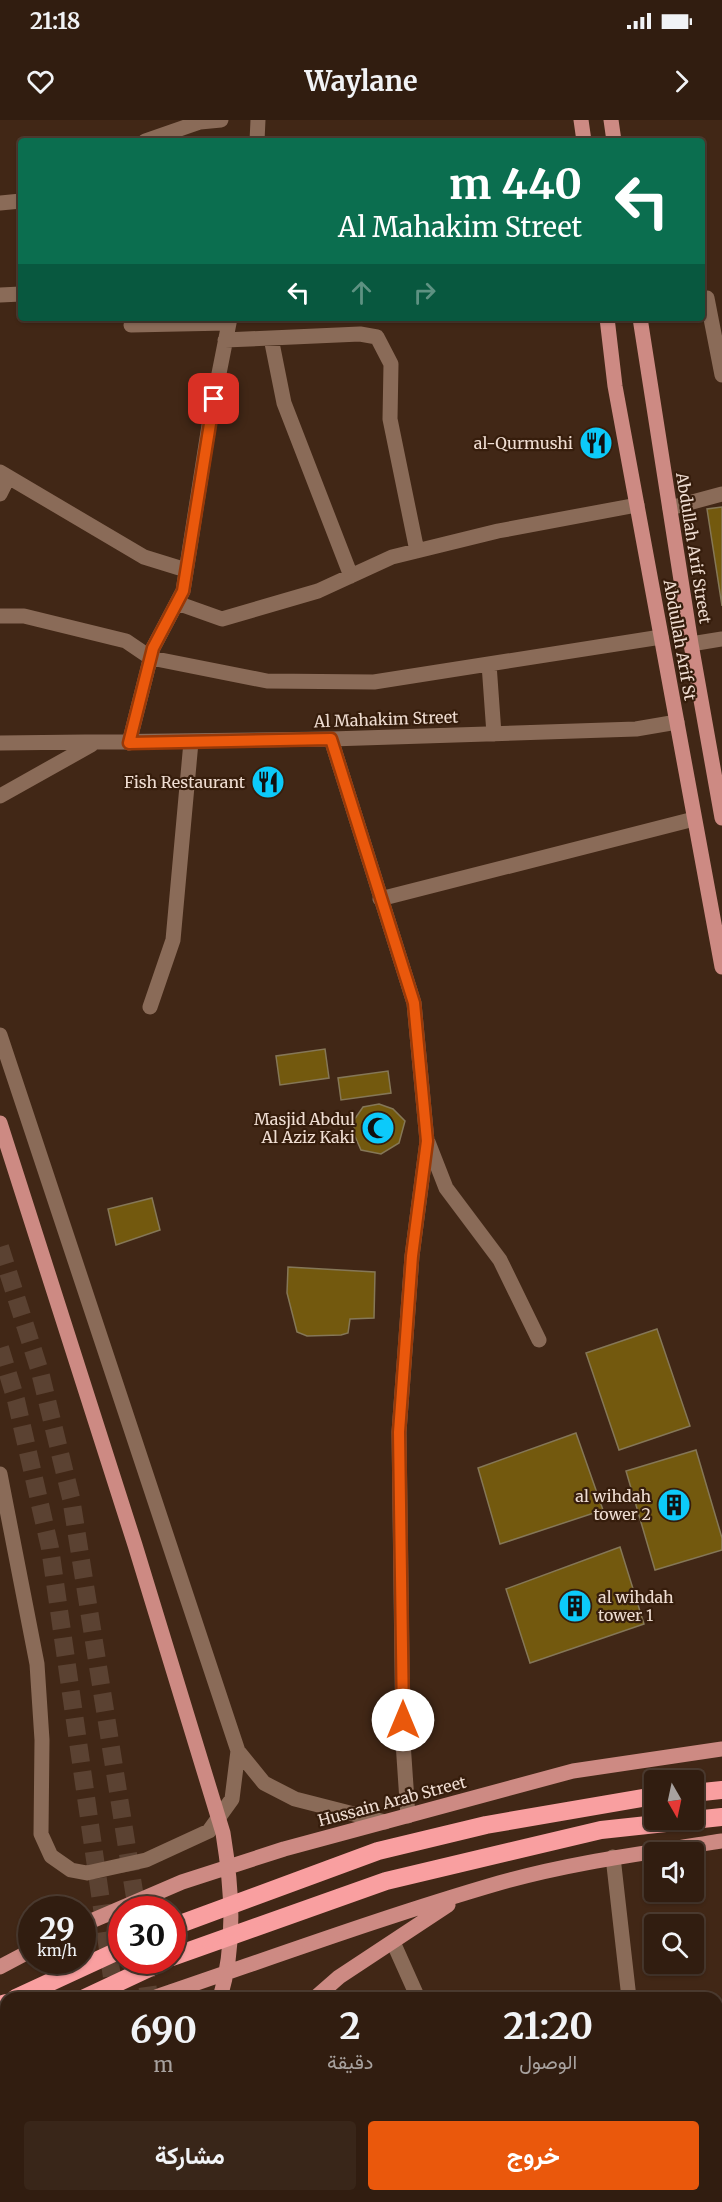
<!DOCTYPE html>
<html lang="ar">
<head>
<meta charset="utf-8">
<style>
	:root { --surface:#311d10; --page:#392619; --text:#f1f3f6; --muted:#a8a29f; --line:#4c3b30; --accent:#ea580c }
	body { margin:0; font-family:Merriweather,Vazirmatn,serif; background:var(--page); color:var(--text); direction:rtl; height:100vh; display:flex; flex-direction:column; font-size:22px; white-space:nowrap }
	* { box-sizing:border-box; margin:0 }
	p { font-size:20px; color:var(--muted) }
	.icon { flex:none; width:33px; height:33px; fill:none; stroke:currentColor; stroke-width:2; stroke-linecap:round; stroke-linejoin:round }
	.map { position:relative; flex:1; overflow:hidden; direction:ltr }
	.panel { position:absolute; left:0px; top:1872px; width:723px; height:210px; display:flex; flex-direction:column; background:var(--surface); border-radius:18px 18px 0 0; box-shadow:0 2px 4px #0004,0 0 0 2px var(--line); direction:rtl }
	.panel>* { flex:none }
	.hud { position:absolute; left:18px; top:18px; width:687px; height:183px; border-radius:6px; box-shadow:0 2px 4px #0004,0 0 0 2px var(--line); direction:rtl; background:#0b6e4f; color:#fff; overflow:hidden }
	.needle { width:39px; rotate:171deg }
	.buttons { position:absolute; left:644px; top:1650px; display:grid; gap:12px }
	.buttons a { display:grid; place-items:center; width:60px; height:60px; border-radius:6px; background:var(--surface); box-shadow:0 2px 4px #0004,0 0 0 2px var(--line); font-size:30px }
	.speed { position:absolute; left:18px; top:1776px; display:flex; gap:12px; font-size:30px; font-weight:700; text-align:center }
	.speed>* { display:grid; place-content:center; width:78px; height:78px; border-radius:50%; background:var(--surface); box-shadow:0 2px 4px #0004,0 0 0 2px var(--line); line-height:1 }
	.speed small { font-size:15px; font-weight:400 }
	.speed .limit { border:9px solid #d22; background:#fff; color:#111 }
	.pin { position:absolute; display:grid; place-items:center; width:51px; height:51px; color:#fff; margin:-26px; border-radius:12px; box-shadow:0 3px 9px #0006 }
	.me { position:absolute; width:66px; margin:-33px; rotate:0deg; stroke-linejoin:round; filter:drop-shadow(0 0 4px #0008) }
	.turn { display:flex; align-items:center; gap:21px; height:126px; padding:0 24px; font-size:27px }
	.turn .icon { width:78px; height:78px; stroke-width:2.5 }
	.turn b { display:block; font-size:42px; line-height:51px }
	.lanes { display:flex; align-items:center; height:57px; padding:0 24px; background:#0003; justify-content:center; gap:30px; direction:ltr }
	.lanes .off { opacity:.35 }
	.eta { display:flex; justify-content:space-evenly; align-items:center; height:102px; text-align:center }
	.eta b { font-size:36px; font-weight:700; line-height:42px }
	.primary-button { display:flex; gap:12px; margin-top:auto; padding:12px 24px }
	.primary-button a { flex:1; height:69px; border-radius:6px; background:var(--accent); color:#fff; font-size:24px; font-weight:700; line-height:69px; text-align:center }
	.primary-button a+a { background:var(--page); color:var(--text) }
	.status { display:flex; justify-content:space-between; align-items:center; height:42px; padding:0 30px; background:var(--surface); direction:ltr }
	.status svg { height:16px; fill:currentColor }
	header { display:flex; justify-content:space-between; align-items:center; height:78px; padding:0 24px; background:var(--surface); font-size:27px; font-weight:700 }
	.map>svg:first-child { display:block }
	.building { fill:#73590e; stroke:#857757; stroke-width:1.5 }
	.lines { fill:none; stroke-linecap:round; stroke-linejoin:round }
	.highway-tunnel { stroke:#5b4232; stroke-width:18; stroke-dasharray:18 9; stroke-linecap:butt }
	.minor { stroke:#8a6b58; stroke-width:15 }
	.major { stroke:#cd8a83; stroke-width:15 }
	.highway { stroke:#f99fa0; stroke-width:18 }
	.route-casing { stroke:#983908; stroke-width:15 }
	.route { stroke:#ea580c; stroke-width:10 }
	.labels { text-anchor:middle; stroke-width:4.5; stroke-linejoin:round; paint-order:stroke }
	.poi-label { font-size:16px; fill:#efddd2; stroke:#361d0c; text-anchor:end }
	.street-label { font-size:16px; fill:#efddd2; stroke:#361d0c }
</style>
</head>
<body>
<div class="status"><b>21:18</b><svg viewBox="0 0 49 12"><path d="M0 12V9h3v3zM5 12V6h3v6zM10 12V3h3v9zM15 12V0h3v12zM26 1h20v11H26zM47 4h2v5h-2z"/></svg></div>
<header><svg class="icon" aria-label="forward" viewBox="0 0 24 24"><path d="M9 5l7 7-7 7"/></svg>Waylane<svg class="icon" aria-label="heart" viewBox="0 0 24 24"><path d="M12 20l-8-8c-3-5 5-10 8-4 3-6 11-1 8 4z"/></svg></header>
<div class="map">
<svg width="722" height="2082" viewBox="0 0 722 2082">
	<rect width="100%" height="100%" fill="#412716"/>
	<path class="building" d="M722 387V486L707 389Z
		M325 929 329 958 280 965 276 936Z
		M388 951 391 973 341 980 338 958Z
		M379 984 393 989 405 1001 399 1023 381 1034 361 1030 354 1014V1000L363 987Z
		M152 1078 160 1110 116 1125 108 1089Z
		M288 1147 375 1152 374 1198 350 1199 348 1213 341 1215 307 1216 297 1212 287 1173Z
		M657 1209 690 1306 619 1330 586 1233Z
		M576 1313 603 1390 500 1424 478 1348Z
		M696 1330 722 1418V1430L655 1450 626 1351Z
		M620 1427 644 1504 530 1543 506 1469Z"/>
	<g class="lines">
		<path class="highway-tunnel" d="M0 1127 40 1252 71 1378 137 1790
			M0 1228 16 1280 50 1428 115 1878
			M144 1840 149 1878
			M144 2076V2082
			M175 2076 176 2082"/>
		<path class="minor" d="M145 21 200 2 221 0
			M257 21 258 0
			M0 83 21 81
			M0 175 21 174
			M707 178 722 255
			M131 205 228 203
			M271 218 284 283 351 456
			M225 220 360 214 377 217 391 244 390 299 417 431
			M0 352 144 437 186 450
			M0 374 8 358
			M670 388 722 374
			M177 483 222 499 318 471 392 437 498 411 637 385
			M0 496H24L126 521 151 538 267 561 374 562 661 517
			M691 524 722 519
			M489 544 494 614
			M331 619 414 883 427 1021 412 1136 399 1312 403 1622 408 1696
			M0 623 331 619 636 609 677 602
			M129 623 153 528 183 471 210 299 230 198
			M0 676 91 625
			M380 779 694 699
			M150 887 173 820 191 622
			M0 915 238 1631 264 1663 295 1679 385 1702
			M428 1022 446 1068 500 1140 539 1220
			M0 1354 37 1544 42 1620 41 1714 51 1736 71 1750 87 1753 146 1740 209 1711 232 1679 238 1631
			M613 1737 629 1878
			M393 1822 418 1878
			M309 2076V2082
			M717 2076 722 2078
			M616 2082V2076"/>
		<path class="major" d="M581 0 584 21
			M611 0 614 21
			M607 198 615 266 722 847
			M640 198 691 524 722 698
			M0 1003 135 1425 223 1713C232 1768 236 1824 220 1878
			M82 1805 182 1762 284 1729 573 1651 722 1629
			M0 1847 32 1830
			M153 1878C268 1839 382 1797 499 1763 572 1742 647 1733 722 1721
			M315 1878 339 1857 448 1785
			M51 2082 65 2076
			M209 2082 210 2076"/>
		<path class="highway" d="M693 1673 722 1670
			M172 1807 378 1731 486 1705 654 1676
			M172 1837 386 1761 601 1710 722 1697
			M16 1878 122 1829
			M85 1878 166 1840
			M0 1885 6 1883
			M0 1926 6 2057
			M7 2076V2082
			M86 2082 91 2076"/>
	</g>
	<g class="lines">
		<g class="route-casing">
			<path id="route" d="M214 279 183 471 153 528 129 623 331 619 414 883 427 1021 412 1136 399 1312 403 1600"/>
		</g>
		<use href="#route" class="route"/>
	</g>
	<defs>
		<g id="restaurant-disc" transform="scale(1.725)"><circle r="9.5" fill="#0ccafa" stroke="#361d0c"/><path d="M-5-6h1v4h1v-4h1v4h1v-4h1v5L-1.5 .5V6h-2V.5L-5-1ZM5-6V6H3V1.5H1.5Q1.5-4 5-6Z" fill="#111"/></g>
		<g id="mosque-disc" transform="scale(1.725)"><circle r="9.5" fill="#0ccafa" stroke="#361d0c"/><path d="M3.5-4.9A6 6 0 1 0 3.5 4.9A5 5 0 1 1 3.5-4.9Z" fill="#111"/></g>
		<g id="building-disc" transform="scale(1.725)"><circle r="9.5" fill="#0ccafa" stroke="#361d0c"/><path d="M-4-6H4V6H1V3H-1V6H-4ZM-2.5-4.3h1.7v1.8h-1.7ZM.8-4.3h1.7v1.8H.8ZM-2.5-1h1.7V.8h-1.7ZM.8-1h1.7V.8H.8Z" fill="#111"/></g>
	</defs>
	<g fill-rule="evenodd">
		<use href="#restaurant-disc" x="596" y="323"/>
		<use href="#restaurant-disc" x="268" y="662"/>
		<use href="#mosque-disc" x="378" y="1008"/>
		<use href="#building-disc" x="674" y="1385"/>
		<use href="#building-disc" x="575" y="1486"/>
	</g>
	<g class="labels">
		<g class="poi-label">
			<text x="573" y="329">al-Qurmushi</text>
			<text x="245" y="668">Fish Restaurant</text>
			<text x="355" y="1005">Masjid Abdul<tspan x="355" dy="18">Al Aziz Kaki</tspan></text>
			<text x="651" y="1382">al wihdah<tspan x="651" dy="18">tower 2</tspan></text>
			<text x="598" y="1483" text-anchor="start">al wihdah<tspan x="598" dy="18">tower 1</tspan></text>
		</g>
		<g class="street-label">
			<text transform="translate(694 428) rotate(81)" y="6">Abdullah Arif Street</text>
			<text transform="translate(680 520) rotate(80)" y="6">Abdullah Arif St</text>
			<text transform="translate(386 599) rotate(-2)" y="6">Al Mahakim Street</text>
			<text transform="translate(392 1681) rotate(-15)" y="6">Hussain Arab Street</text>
		</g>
	</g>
</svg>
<div class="buttons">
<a><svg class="needle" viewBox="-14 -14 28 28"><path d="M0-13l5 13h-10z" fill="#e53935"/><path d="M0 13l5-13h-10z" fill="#a8a29f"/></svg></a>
<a><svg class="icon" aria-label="sound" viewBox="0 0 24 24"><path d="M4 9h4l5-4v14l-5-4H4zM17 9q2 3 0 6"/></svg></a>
<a><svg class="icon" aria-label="search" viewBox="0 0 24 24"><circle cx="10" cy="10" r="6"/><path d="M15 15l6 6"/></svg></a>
</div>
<div class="speed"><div>29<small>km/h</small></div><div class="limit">30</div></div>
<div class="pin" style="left:214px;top:279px;background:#d93025"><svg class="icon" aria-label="arrive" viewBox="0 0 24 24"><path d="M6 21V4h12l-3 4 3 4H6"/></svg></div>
<svg class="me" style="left:403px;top:1600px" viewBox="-20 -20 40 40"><circle r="19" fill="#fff"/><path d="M0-13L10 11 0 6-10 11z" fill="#ea580c"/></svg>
<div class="hud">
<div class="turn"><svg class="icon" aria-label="left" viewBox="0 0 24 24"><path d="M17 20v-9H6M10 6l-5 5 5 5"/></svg><div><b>440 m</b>Al Mahakim Street</div></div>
<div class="lanes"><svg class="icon" aria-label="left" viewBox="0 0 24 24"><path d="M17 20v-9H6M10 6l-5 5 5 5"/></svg><svg class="icon off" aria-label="ahead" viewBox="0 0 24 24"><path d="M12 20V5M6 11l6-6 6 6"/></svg><svg class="icon off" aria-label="right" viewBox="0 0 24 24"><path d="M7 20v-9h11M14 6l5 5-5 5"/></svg></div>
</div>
<section class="panel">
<div class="eta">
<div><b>21:20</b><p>الوصول</p></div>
<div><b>2</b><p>دقيقة</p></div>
<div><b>690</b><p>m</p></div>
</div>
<div class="primary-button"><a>خروج</a><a>مشاركة</a></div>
</section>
</div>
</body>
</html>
